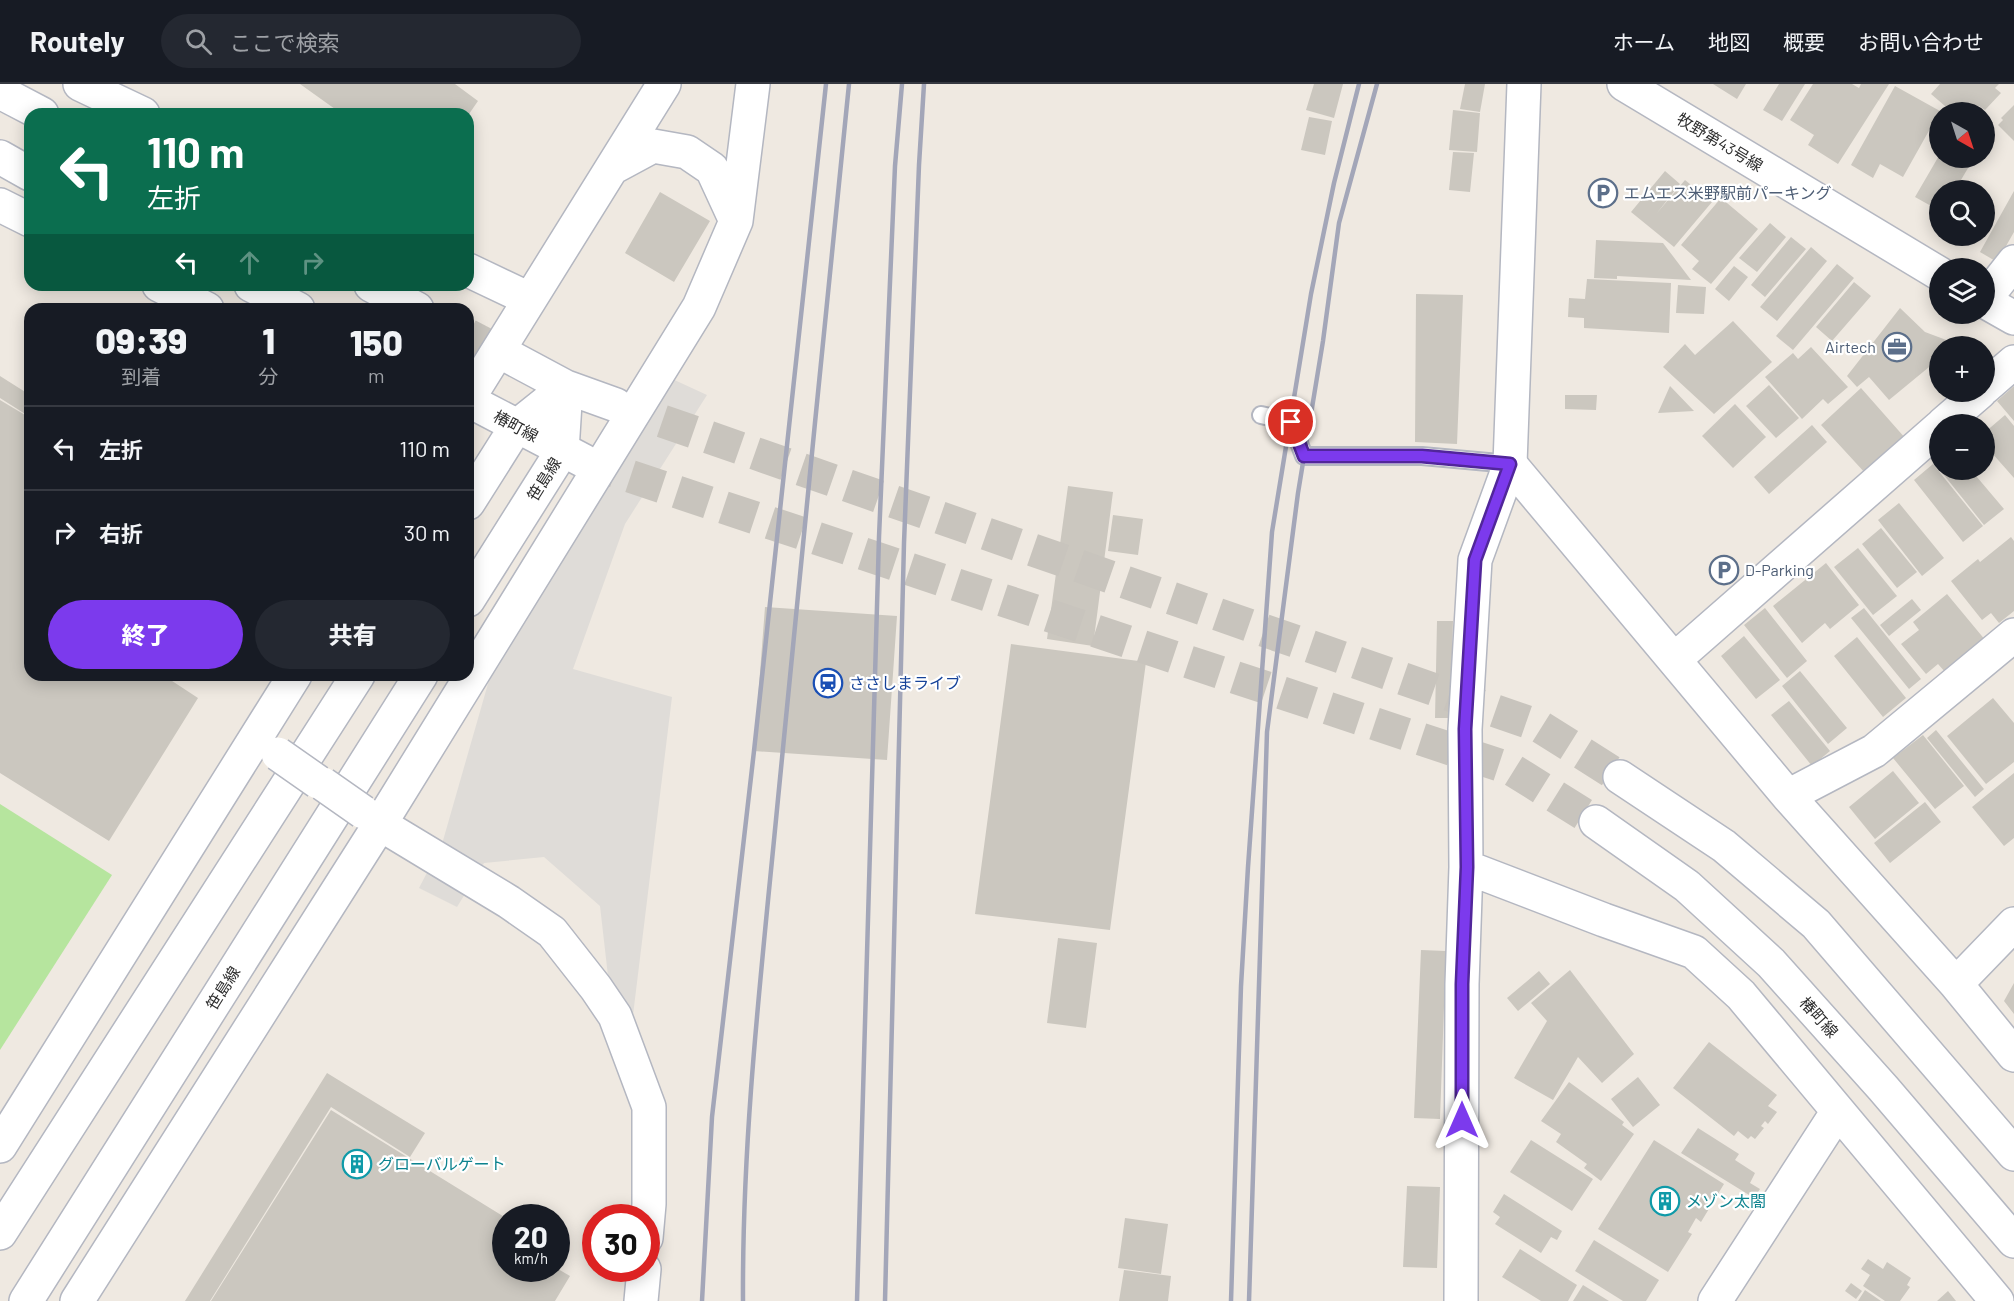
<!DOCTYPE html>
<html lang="ja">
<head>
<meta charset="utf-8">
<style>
	:root { --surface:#171b24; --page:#242831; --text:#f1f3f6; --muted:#9ea1a6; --line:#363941; --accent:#7c3aed }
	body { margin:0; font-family:Barlow,"Noto Sans JP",sans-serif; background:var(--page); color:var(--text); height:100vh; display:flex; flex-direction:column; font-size:22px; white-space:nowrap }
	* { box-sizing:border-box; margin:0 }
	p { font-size:20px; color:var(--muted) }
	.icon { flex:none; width:33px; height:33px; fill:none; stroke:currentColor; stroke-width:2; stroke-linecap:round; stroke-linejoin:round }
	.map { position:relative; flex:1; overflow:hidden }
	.side { position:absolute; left:24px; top:219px; width:450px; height:378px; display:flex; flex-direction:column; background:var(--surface); border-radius:18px; box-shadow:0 3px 15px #0003 }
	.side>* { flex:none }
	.hud { position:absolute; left:24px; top:24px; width:450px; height:183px; border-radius:18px; box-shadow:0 3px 15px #0003; background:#0b6e4f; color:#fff; overflow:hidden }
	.needle { width:39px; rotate:141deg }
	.controls { position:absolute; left:1929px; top:18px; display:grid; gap:12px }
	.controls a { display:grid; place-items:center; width:66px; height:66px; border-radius:50%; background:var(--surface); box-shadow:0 3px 15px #0003; font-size:30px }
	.speed { position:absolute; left:492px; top:1120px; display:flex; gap:12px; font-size:30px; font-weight:700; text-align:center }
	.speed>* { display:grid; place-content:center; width:78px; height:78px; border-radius:50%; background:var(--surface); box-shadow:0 3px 15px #0003; line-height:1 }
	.speed small { font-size:15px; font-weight:400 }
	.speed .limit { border:9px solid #d22; background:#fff; color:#111 }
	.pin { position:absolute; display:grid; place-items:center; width:51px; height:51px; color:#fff; margin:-26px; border:3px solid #fff; border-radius:50%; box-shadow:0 2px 6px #0007 }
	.me { position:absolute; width:66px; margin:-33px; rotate:0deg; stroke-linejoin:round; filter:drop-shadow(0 0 4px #0008) }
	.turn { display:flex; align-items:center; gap:21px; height:126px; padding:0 24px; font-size:27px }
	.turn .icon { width:78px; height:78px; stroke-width:2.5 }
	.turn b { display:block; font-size:42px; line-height:51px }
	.lanes { display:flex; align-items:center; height:57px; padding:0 24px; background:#0003; justify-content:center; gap:30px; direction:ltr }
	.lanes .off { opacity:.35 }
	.eta { display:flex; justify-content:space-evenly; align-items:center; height:102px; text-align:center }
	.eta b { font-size:36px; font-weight:800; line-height:42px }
	.button { display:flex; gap:12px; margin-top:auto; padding:12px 24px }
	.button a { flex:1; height:69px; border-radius:36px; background:var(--accent); color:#fff; font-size:24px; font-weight:800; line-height:69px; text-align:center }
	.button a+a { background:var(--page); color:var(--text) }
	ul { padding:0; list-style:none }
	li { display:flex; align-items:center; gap:18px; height:84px; padding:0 24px; border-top:2px solid var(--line) }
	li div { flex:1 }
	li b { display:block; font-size:22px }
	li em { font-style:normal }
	header { display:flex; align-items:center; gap:36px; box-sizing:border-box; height:84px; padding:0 30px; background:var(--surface); border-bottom:2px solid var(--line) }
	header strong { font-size:28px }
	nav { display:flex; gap:33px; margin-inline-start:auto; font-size:21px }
	.search { width:420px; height:54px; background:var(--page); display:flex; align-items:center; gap:15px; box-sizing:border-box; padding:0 21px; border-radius:33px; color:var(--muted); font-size:22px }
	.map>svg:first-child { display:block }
	.green { fill:#b6e59e }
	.plaza { fill:#dfdcd8 }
	.building { fill:#cbc7bf }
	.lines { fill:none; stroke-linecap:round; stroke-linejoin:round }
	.tertiary-tunnel { stroke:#c8c4bd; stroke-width:33; stroke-dasharray:33 16; stroke-linecap:butt }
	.service-casing { stroke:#b4b7c1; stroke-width:20 }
	.minor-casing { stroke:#b4b7c1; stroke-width:36 }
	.tertiary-casing { stroke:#b4b7c1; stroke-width:36 }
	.service { stroke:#fff; stroke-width:16 }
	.minor { stroke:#fff; stroke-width:33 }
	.tertiary { stroke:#fff; stroke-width:33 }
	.rail { stroke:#a3a6b8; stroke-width:4.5 }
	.minor-bridge-casing { stroke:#b4b7c1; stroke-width:36; stroke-linecap:butt }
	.minor-bridge { stroke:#fff; stroke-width:33 }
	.route-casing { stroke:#51269a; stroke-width:15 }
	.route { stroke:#7c3aed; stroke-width:10 }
	.labels { text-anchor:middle; stroke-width:4.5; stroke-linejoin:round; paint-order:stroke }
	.street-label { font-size:16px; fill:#2e2e2e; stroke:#fff }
	.service-label { font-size:16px; fill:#4e5e75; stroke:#fff; text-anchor:start }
	.transit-label { font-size:16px; fill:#164399; stroke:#fff; text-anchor:start }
	.culture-label { font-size:16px; fill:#0d838f; stroke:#fff; text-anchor:start }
</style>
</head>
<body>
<header>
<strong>Routely</strong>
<div class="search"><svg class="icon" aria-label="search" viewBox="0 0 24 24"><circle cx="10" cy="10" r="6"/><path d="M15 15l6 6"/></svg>ここで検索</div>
<nav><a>ホーム</a><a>地図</a><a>概要</a><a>お問い合わせ</a></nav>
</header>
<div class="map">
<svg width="2014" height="1217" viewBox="0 0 2014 1217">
	<rect width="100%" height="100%" fill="#efe9e1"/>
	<path class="green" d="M0 720 112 791 0 966Z"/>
	<path class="plaza" d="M668 293 707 311 625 440 573 585 672 613 633 931 608 892 600 822 544 773 484 779 457 823 419 804 442 760 506 537Z"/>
	<path class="building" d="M300 0H455L478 17 469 30H342Z
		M1314 0H1343L1334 34 1306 26Z
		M1465 0H1485L1480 28 1460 25Z
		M1713 0H1746L1737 15Z
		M1779 0H1805L1782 37 1763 26Z
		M1813 0H1852L1859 4 1861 0H1889L1838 80 1808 61 1814 51 1790 36Z
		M1940 0H1999L1995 4 2001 9 1985 26 1979 22 1973 28H1952L1931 10Z
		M1895 2 1940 27 1903 93 1880 80 1873 94 1851 81Z
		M2014 21V57L1998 41 2003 36 2001 34Z
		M1453 26 1480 29 1477 68 1449 66Z
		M1309 33 1332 37 1325 71 1301 66Z
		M1453 68 1474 69 1470 108 1449 106Z
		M1940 70V74H1974L1955 106H1940V127L1915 113Z
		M1665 87 1680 100 1657 129 1685 96 1712 118 1674 163 1631 128Z
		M2014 107V148L1997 178 1980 168Z
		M660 108 710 137 674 198 625 169Z
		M1721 114 1758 145 1711 200 1692 185 1699 177 1681 161Z
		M1770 139 1786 153 1757 188 1739 174Z
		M1791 153 1806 165 1765 213 1751 201Z
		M1596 156 1663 159 1691 196 1617 192V195L1594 194Z
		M1811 163 1827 177 1777 237 1760 223Z
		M1837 180 1854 194 1793 266 1776 252Z
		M1734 182 1748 193 1729 217 1715 205Z
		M1587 195 1671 199 1669 249 1584 244V234L1568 233 1569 214 1585 215Z
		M1854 198 1871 212 1832 257 1816 243Z
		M1678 201 1706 203 1704 230 1676 229Z
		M1416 210 1463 211 1457 360 1415 358Z
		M1900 224 1925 248 1957 260 1954 262H1940V274L1889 316 1869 293 1857 303 1847 292Z
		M1733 237 1772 278 1714 330 1663 283 1685 260 1695 271Z
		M1811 263 1848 303 1828 320 1823 315 1802 335 1765 293 1793 269 1798 275Z
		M0 292 30 311V333L0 314Z
		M1769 301 1799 334 1776 354 1746 322Z
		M1670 302 1694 327 1658 329Z
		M2014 302V337L1997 317Z
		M1861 304 1906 355 1866 390 1821 341Z
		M1565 311H1597L1596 326 1565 325Z
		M0 316 30 334V591H168L166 593 198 614 109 757 0 689Z
		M1735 320 1766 353 1733 384 1702 352Z
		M2005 331 2014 342V394L1984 360V349Z
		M1812 341 1827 358 1769 410 1754 393Z
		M1940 361V385L1928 371Z
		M1933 380 1983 442 1963 458 1914 396Z
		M1940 386H1971L2004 425 1984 441Z
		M1068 402 1113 408 1093 562 1047 555Z
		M1899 419 1944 474 1922 492 1878 436Z
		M1113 431 1143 435 1138 471 1108 467Z
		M1881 444 1917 488 1897 504 1862 460Z
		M2011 453 2014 457V527L1999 539 1991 529 1982 536 1951 497 1978 475 1980 478Z
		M1858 464 1897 512 1873 531 1834 483Z
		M1826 479 1859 521 1830 545 1825 539 1802 559 1773 522Z
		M1947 510 1986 557 1946 589 1938 580 1926 590 1901 560 1919 546 1913 538Z
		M1912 515 1921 526 1889 552 1880 541Z
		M765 523 897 532 887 676 754 667Z
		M1765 524 1807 577 1787 594 1744 541Z
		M1864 524 1921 595 1909 605 1851 534Z
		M1437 537H1453L1450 634H1435Z
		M1744 552 1780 596 1756 615 1721 572Z
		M1857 553 1906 614 1883 633 1834 572Z
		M1011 560 1146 578 1110 846 975 830Z
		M1800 587 1847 644 1828 660 1782 602Z
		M1993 614 2014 639V678L1986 700 1947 652Z
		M1789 617 1830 667 1812 682 1771 631Z
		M1936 646 1984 705 1975 713 1927 654Z
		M1923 651 1964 702 1935 725 1893 674Z
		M1893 687 1919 719 1875 755 1849 723Z
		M2014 689V754L2004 762 1972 723Z
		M1925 718 1941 738 1890 779 1874 759Z
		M1058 854 1097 859 1086 944 1047 939Z
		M1421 866 1446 867 1440 1035 1414 1034Z
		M1570 886 1634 970 1602 999 1578 973 1553 1016 1514 994 1547 937 1531 919Z
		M1539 887 1550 900 1518 927 1507 914Z
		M2014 899V930L2004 917Z
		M1709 958 1777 1011 1768 1022 1777 1028 1768 1040 1765 1037 1761 1042 1764 1044 1755 1055 1751 1052 1748 1055 1738 1047 1734 1052 1673 1004Z
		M327 989 425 1049 410 1073 331 1023 210 1217H185Z
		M1638 993 1660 1021 1633 1043 1611 1015Z
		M1569 998 1624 1038 1622 1041 1634 1050 1601 1097 1584 1084 1587 1080 1556 1058 1561 1050 1541 1037Z
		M331 1026 506 1134V1185H558L570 1192 555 1217H211Z
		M1698 1044 1739 1070 1735 1076 1755 1089 1750 1099 1760 1105 1754 1114 1681 1069Z
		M1531 1056 1593 1095 1572 1127 1510 1088Z
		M1654 1056 1724 1100 1701 1138 1696 1134 1688 1148 1692 1150 1668 1188 1598 1145Z
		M1407 1102 1440 1103 1437 1184 1403 1183Z
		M1504 1110 1562 1147 1557 1156 1551 1153 1541 1169 1495 1140 1500 1133 1493 1128Z
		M1125 1134 1168 1140 1161 1190 1118 1184Z
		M1594 1156 1659 1196 1646 1217H1623L1575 1187Z
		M1520 1165 1577 1201 1568 1217H1541L1502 1193Z
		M1868 1175 1883 1185 1887 1178 1911 1194 1907 1201 1910 1203 1900 1217H1885L1863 1202 1870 1191 1861 1185Z
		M1124 1186 1171 1192 1168 1217H1119Z
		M1851 1199 1862 1207 1856 1215 1845 1207Z
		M1583 1201 1609 1217H1573Z
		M1865 1206 1881 1217H1858Z
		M1948 1207 1956 1217H1937Z"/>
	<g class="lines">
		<path class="tertiary-tunnel" d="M468 251 510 273
			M616 321 1539 642 1620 693
			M584 377 1511 685 1596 738"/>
		<g class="service-casing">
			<path id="service" d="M1261 331 1291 338 1304 372H1422L1510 380"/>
		</g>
		<g class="minor-casing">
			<path id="minor" d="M80 0 143 30
				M614 83 653 62 687 68 712 85 736 137
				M0 121 30 136
				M468 186 529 215
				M159 201 207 225
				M1984 216 2014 178
				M1984 304 2014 278
				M468 315 664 0
				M1943 340 1980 308
				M1674 576 1940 343
				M1788 712 1874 667 2014 551
				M1466 783 1604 836 1694 868 1741 911 1997 1217
				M1956 900 2014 840
				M0 1062 295 591
				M77 1217 380 740 699 223 736 137 753 0
				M1461 1217 1462 900 1466 783 1465 645 1475 476 1510 380 1788 712 1956 900 2014 971
				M1715 1217 1838 1027"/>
		</g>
		<g class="tertiary-casing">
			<path id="tertiary" d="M1624 0 1940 190
				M0 8 42 30
				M0 73 30 90
				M251 201 298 225
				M371 201 417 225
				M1984 217 2014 234
				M510 273 566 303 616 321
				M481 323 584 377
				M1510 380 1524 0
				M468 419 516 343 566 303
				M468 516 562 367 566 303
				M1620 693 1724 762 1816 840 2014 1070
				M1596 738 1687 802 1771 879 1883 1004 2014 1157
				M380 740 509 818 552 848 596 904 615 932 649 1023V1120L646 1154
				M0 1149 358 591
				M26 1217 421 591
				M641 1217 644 1185"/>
		</g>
		<use href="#service" class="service"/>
		<use href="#minor" class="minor"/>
		<use href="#tertiary" class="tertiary"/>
		<path class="rail" d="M702 1217 712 1033 754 667 826 0
			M743 1217C742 1049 762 882 778 715 801 477 825 238 849 0
			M857 1217 879 453 895 82 902 0
			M885 1217 904 459 919 81 924 0
			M1231 1217 1241 902 1248 783 1272 448 1311 210 1334 99 1359 0
			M1249 1217 1267 648 1298 409 1323 257 1339 139 1377 0"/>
		<g class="minor-bridge-casing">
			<path id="minor-bridge" d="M278 670 318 698
				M323 700 363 728"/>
		</g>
		<use href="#minor-bridge" class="minor-bridge"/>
	</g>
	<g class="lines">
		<g class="route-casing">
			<path id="route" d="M1291 338 1304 372H1422L1510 380 1475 476 1465 645 1467 783 1462 900V1036"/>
		</g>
		<use href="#route" class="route"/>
	</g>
	<defs>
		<g id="parking-ring" transform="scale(1.5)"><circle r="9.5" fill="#fff" stroke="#5c6f8a" stroke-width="1.5"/><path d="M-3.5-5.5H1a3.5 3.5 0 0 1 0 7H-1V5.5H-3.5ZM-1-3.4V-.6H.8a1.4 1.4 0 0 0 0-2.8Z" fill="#5c6f8a"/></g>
		<g id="office-ring" transform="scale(1.5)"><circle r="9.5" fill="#fff" stroke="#5c6f8a" stroke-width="1.5"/><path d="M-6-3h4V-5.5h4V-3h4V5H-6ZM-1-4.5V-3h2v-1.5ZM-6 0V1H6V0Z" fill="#5c6f8a"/></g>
		<g id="station-ring" transform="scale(1.5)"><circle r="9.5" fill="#fff" stroke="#1a4fb4" stroke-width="1.5"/><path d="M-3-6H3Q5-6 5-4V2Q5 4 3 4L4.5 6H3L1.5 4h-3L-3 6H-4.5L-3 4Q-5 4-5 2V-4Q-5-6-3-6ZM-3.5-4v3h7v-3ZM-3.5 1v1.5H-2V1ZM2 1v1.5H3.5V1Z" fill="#1a4fb4"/></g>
		<g id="building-ring" transform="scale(1.5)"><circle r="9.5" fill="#fff" stroke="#0f9aa8" stroke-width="1.5"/><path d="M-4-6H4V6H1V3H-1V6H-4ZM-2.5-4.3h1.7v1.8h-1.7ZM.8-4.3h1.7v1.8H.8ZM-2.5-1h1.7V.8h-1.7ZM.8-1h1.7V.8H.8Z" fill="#0f9aa8"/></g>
	</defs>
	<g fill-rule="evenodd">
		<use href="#parking-ring" x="1603" y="109"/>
		<use href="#office-ring" x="1897" y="263"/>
		<use href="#parking-ring" x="1724" y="486"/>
		<use href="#station-ring" x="828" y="599"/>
		<use href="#building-ring" x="357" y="1080"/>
		<use href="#building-ring" x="1665" y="1117"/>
	</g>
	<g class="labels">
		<g class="street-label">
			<text transform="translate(1720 58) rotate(31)" y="6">牧野第43号線</text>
			<text transform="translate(516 342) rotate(28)" y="6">椿町線</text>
			<text transform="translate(544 395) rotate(-58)" y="6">笹島線</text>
			<text transform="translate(223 904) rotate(-58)" y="6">笹島線</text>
			<text transform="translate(1819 933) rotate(48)" y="6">椿町線</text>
		</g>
		<g class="service-label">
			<text x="1624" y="115">エムエス米野駅前パーキング</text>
			<text x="1876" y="269" text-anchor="end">Airtech</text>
			<text x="1745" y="492">D-Parking</text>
		</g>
		<g class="transit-label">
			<text x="849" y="605">ささしまライブ</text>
		</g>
		<g class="culture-label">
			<text x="378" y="1086">グローバルゲート</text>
			<text x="1686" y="1123">メゾン太閤</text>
		</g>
	</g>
</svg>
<div class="controls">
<a><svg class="needle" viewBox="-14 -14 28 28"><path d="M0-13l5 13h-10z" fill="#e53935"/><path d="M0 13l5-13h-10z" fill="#9ea1a6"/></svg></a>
<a><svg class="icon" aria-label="search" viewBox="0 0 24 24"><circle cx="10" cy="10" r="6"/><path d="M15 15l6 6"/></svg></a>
<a><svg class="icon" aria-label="layers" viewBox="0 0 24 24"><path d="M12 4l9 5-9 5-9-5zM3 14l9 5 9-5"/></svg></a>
<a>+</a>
<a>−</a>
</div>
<div class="speed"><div>20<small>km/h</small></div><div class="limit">30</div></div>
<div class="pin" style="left:1291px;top:338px;background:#d93025"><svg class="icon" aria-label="arrive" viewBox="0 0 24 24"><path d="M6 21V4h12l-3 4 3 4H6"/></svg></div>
<svg class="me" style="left:1462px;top:1036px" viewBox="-20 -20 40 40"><path d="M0-17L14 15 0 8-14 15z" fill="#7c3aed" stroke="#fff" stroke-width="4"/></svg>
<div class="hud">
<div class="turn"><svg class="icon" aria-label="left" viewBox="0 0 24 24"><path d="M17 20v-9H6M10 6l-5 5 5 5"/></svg><div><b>110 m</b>左折</div></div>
<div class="lanes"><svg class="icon" aria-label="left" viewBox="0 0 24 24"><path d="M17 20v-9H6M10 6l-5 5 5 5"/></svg><svg class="icon off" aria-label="ahead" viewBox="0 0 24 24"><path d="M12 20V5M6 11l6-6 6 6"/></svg><svg class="icon off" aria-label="right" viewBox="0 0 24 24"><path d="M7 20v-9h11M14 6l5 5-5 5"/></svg></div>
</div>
<section class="side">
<div class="eta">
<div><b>09:39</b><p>到着</p></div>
<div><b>1</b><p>分</p></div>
<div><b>150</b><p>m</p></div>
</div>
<ul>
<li><svg class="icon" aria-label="left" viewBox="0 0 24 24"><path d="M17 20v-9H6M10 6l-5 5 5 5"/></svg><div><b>左折</b></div><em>110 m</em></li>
<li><svg class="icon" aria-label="right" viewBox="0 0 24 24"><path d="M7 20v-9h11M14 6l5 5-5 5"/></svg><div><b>右折</b></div><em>30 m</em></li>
</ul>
<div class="button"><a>終了</a><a>共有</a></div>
</section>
</div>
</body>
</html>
